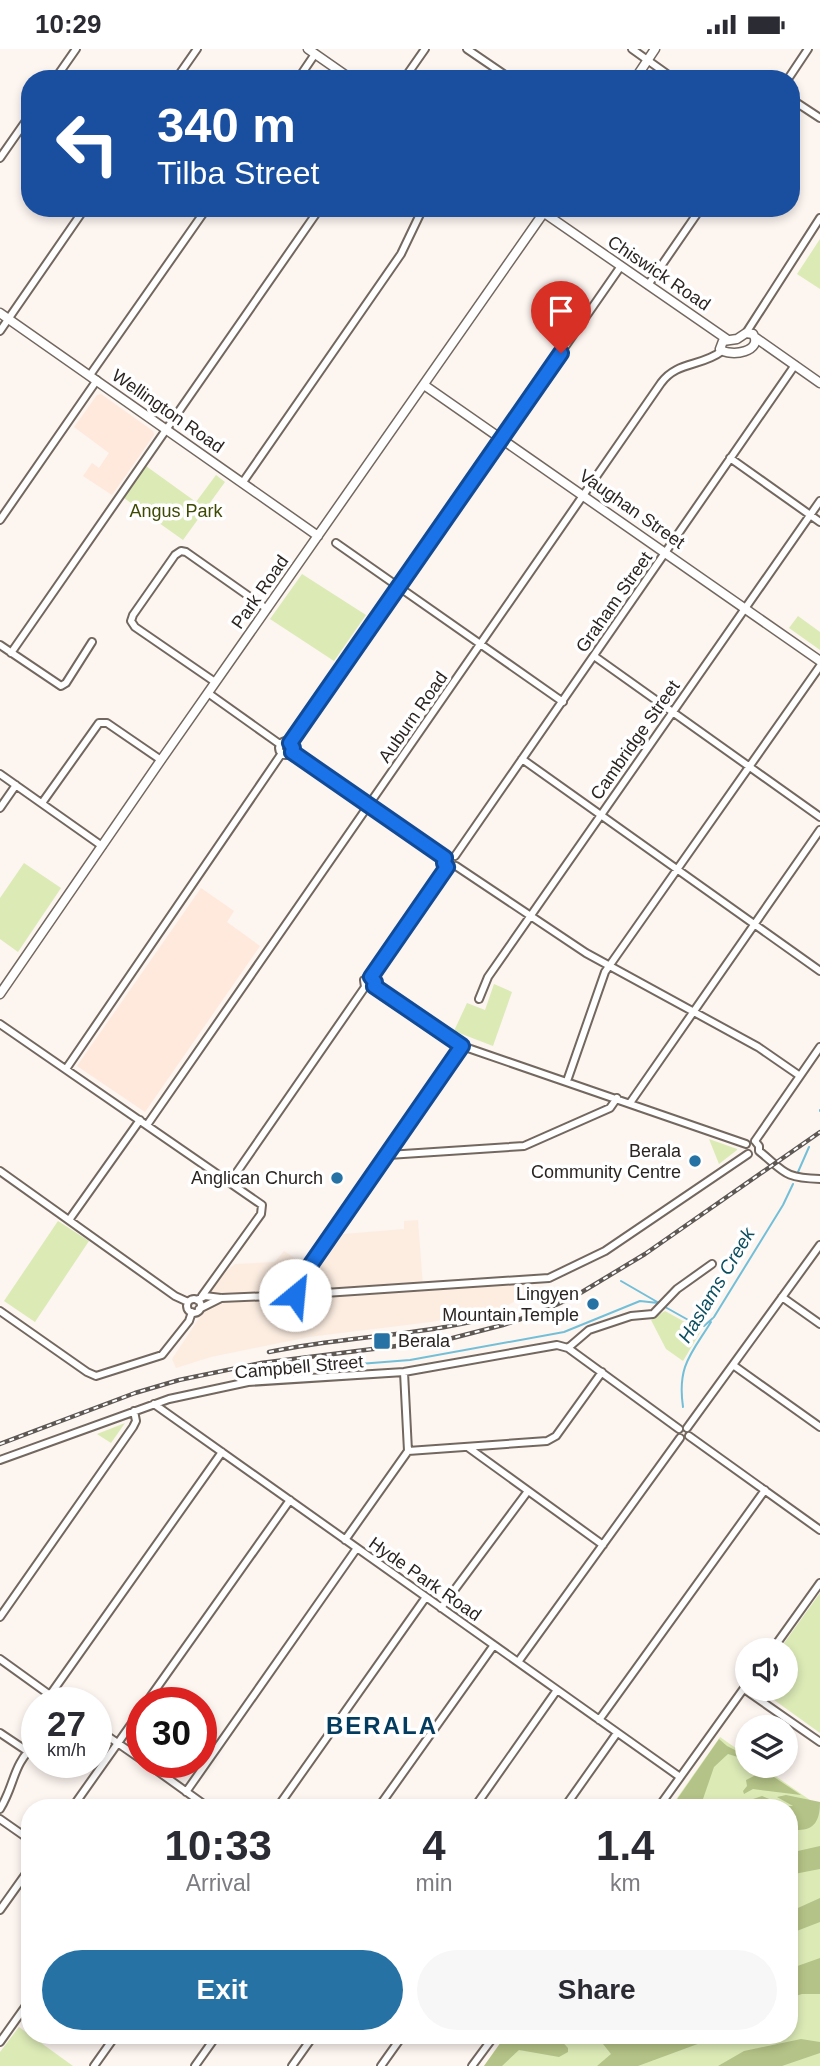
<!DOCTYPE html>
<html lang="en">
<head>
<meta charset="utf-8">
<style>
	:root { --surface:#fff; --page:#f7f7f7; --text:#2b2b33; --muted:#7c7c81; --accent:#2672a5 }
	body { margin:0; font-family:Arial,sans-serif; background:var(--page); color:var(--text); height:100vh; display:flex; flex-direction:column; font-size:26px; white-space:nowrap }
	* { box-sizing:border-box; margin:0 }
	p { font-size:23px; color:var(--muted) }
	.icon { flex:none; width:38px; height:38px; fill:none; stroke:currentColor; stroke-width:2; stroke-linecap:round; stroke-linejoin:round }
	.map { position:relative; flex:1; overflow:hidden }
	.sheet { position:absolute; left:21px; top:1750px; width:777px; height:245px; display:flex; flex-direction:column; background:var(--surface); border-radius:28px; box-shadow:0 4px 10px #0003 }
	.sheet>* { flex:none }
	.banner { position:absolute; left:21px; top:21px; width:779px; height:147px; border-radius:28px; box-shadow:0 4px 10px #0003; background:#1a4fa0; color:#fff; overflow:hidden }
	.tools { position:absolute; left:735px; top:1589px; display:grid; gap:14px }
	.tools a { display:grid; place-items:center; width:63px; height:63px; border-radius:50%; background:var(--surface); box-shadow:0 4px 10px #0003; font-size:35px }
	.speed { position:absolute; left:21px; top:1638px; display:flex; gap:14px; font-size:35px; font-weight:700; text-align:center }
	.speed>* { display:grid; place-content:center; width:91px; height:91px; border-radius:50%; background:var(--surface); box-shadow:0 4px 10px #0003; line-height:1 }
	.speed small { font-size:18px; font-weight:400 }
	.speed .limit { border:10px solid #d22; background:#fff; color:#111 }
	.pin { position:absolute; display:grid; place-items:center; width:60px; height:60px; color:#fff; margin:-72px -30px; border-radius:50% 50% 50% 0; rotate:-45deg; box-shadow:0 0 7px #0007 }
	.pin .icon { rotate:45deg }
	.me { position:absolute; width:77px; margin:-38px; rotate:28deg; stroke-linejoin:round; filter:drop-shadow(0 0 5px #0008) }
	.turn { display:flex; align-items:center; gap:24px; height:147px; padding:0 21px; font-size:32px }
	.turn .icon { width:91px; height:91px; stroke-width:2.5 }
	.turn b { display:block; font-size:49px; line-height:60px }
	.eta { display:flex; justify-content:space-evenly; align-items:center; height:119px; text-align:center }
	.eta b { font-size:42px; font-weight:700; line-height:49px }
	.button { display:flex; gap:14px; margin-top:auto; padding:14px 21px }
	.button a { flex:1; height:80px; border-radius:42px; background:var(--accent); color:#fff; font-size:28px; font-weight:700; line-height:80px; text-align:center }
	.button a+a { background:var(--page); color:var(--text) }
	.status { display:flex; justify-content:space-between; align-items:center; height:49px; padding:0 35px; background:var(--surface); direction:ltr }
	.status svg { height:19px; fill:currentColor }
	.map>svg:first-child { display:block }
	.built { fill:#fdede1 }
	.education { fill:#ffe8dc }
	.green { fill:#dceab6 }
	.forest { fill:#b4c387 }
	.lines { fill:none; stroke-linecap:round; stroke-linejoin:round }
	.stream { stroke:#72bfd7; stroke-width:2 }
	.street-casing { stroke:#736860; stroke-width:10 }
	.secondary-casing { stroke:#736860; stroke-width:11 }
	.street { stroke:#fff; stroke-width:6 }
	.secondary { stroke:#fff; stroke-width:8 }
	.rail-casing { stroke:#5e5855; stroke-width:4.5 }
	.rail { stroke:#fff; stroke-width:2; stroke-dasharray:5; stroke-linecap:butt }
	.route-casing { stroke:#114b97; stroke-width:18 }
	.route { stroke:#1a73e8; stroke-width:12 }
	.poi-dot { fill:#2672a5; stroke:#fff; stroke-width:2.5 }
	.labels { text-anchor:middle; stroke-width:7; stroke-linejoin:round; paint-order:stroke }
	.street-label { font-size:18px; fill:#2a2522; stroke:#fff }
	.park-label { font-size:18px; fill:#3e4a02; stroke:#fff }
	.poi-label { font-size:18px; fill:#2a2522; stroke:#fff; text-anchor:end }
	.water-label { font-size:19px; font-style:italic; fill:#0b4e60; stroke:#fff }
	.district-label { font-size:24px; font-weight:bold; letter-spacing:2px; fill:#033c5e; stroke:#fff }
</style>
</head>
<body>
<div class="status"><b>10:29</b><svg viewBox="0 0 49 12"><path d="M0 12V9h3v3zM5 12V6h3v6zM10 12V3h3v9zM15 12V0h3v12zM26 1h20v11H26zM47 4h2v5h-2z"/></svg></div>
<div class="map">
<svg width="820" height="2017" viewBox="0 0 820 2017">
	<rect width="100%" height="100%" fill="#fdf5f0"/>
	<path class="built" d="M418 1171 423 1237 531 1231 532 1242 500 1261 431 1273 309 1288 211 1308 176 1319 172 1310 209 1254 215 1231 235 1215 275 1213 284 1202 316 1223 343 1185 404 1180V1172Z"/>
	<path class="education" d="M101 345 153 382 154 386 112 446 83 427 92 414 99 419 109 404 74 378 97 346Z
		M201 839 234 862 227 873 260 897 145 1063 77 1017Z"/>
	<path class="green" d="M820 190V240L797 225Z
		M146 417 196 453 216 426 225 433 183 491 124 449Z
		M302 525 366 566 334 612 270 570Z
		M798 567 820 583V601L789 579Z
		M24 814 61 839 18 903 0 890V849Z
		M494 935 512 943 493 997 454 982 467 954 485 961Z
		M709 1090 737 1100V1101L719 1115Z
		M58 1172 89 1192 35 1273 4 1252Z
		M665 1262 701 1282 683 1312 666 1300 651 1271Z
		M125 1374 111 1394 97 1385Z
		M820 1544V1684L759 1640H786V1601H779Z
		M720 1688 747 1707V1717H761L820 1758V2017H484L506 1986H789V1759H670Z
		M19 1978 73 2017H0V2003Z"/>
	<path class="forest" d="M719 1690 727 1697 747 1707 741 1709 728 1705 714 1718 703 1750 695 1759H671Z
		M759 1718 801 1746 753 1740 744 1745 743 1742 747 1737 746 1731 754 1727Z
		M786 1746 820 1753C820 1775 812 1784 789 1780V1759H746L753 1750 762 1747 786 1757H793L777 1748Z
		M820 1797V1820L789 1826V1804Z
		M820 1849V1873L789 1885V1863Z
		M820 1909V1945H802L789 1949V1920Z
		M506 1986H556L568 1999V2003L559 2008 519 2001 502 2017H484Z
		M601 1986H722L638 2017H597L611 2005 599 1990Z
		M801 1990 820 1993V2004L782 2017H718L744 2002Z"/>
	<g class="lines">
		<path class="stream" d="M820 1062V1061
			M798 1123 809 1098
			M621 1232 659 1254
			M714 1268 783 1156 793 1135
			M321 1318 410 1311 564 1283 640 1252 658 1254 699 1277H704L713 1269
			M683 1358C677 1317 691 1305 711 1273"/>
		<g class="street-casing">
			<path id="street" d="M467 0 511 30
				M632 0 674 30
				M55 30 76 0
				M176 30 197 0
				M298 30 315 5
				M404 30 425 0
				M788 30 808 0
				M791 50 820 69
				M0 109 30 66
				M648 236 701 159
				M0 282 85 159
				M746 284 820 169
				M90 326 207 159
				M730 409 820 473
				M243 433 401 205 423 159
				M0 471 97 331
				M336 494 563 653
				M0 596 61 637 66 634 92 593
				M11 604 320 159
				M594 607 820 768
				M215 633 135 578 131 572 133 566 175 506 181 502 186 503 267 560
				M208 644 281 696
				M279 699a7 7 0 1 1 14 0a7 7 0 1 1-14 0Z
				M290 694 621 217
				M292 703 445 809
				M522 710 820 922
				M0 725 102 797
				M42 754 99 674H107L161 711
				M0 759 16 736
				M455 807 795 316
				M456 817 586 904 758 998 800 1027
				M374 937 462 997 746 1095
				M479 950 488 928 820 452
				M0 975 262 1156 261 1165 202 1247
				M66 1020 282 704
				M567 1032 605 923 820 617
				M630 1054 820 781
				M147 1076 661 334C677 312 701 318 722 302
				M755 1092 820 998
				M755 1092 759 1097V1102C785 1123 783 1129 820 1130
				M388 1106 524 1097 610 1059 617 1049
				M0 1122 175 1247 188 1253
				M230 1133 365 938 364 931 371 928 447 818
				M69 1171 140 1071
				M295 1246 300 1231 462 997
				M782 1248 820 1275
				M187 1257a7 7 0 1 1 14 0a7 7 0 1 1-14 0Z
				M197 1251 205 1247 221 1249 295 1246 549 1229 605 1202 748 1105
				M199 1260 221 1249
				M0 1262 87 1323 96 1327 162 1306 189 1272 192 1263
				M568 1299 589 1281 631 1267 653 1265 677 1240 712 1215
				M733 1316 820 1378
				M154 1355 680 1728
				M687 1379 820 1196
				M689 1387 820 1481
				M469 1399 603 1496
				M408 1402 547 1392 556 1387 602 1323
				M0 1411 169 1350 248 1333 404 1323 557 1296 568 1299 679 1380
				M345 1491 408 1402 404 1323
				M441 1559 528 1442
				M0 1568 133 1378 136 1372 134 1362
				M772 1601 820 1534
				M0 1610 61 1654
				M518 1613 680 1389
				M744 1640 820 1693
				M50 1646 222 1403
				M146 1654 290 1451
				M599 1671 765 1441
				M96 1679 142 1711
				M0 1684 27 1702
				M145 1713 209 1759
				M186 1743 357 1499
				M72 1759 142 1660
				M277 1759 426 1548
				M378 1759 494 1596
				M474 1759 557 1641
				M564 1759 617 1684
				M658 1759 747 1635
				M0 1760C16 1734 11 1717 37 1693
				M0 1770 30 1791
				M0 1861 30 1819
				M0 1993 30 1951
				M94 2017 116 1986
				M195 2017 217 1986
				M292 2017 314 1986
				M381 2017 403 1986
				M472 2017 495 1986"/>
		</g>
		<g class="secondary-casing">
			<path id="secondary" d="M308 0 351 30
				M635 30 655 0
				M537 159 728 291
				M0 264 318 487
				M746 284 753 285C764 302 731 309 720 300L723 292 737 290Z
				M756 289 820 334
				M424 336 820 612
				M0 945 161 711 547 159"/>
		</g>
		<use href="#street" class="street"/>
		<use href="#secondary" class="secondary"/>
		<g class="rail-casing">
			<path id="rail" d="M269 1303C349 1286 432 1287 510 1263
				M0 1395 135 1344 179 1331 261 1314 445 1291 503 1276 541 1263 577 1246 645 1205 820 1083"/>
		</g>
		<use href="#rail" class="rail"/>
	</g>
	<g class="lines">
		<g class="route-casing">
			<path id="route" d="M295 1246 300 1231 462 997 374 937 375 933 371 928 447 818 444 814 445 809 292 703 293 699 290 694 561 304"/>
		</g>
		<use href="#route" class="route"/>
	</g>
	<g class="poi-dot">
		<circle cx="695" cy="1112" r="7"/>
		<circle cx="337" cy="1129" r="7"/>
		<circle cx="593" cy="1255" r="7"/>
		<rect x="373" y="1283" width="18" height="18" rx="3.5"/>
	</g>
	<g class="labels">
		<g class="street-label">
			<text transform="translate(659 224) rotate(34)" y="6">Chiswick Road</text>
			<text transform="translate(168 362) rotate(35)" y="6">Wellington Road</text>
			<text transform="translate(632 460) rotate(35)" y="6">Vaughan Street</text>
			<text transform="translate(260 543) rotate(-55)" y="6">Park Road</text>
			<text transform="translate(614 553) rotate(-55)" y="6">Graham Street</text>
			<text transform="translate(413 668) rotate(-55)" y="6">Auburn Road</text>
			<text transform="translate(635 691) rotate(-55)" y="6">Cambridge Street</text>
			<text transform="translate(299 1318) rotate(-5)" y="6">Campbell Street</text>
			<text transform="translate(425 1530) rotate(35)" y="6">Hyde Park Road</text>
		</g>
		<g class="park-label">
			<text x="176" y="468">Angus Park</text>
		</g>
		<g class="poi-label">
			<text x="681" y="1108">Berala<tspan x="681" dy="21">Community Centre</tspan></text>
			<text x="323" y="1135">Anglican Church</text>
			<text x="579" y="1251">Lingyen<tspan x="579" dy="21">Mountain Temple</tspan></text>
			<text x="398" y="1298" text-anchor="start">Berala</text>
		</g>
		<g class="water-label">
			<text transform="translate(716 1236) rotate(-59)" y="7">Haslams Creek</text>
		</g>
		<g class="district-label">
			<text x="382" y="1685">BERALA</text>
		</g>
	</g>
</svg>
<div class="tools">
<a><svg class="icon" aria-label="sound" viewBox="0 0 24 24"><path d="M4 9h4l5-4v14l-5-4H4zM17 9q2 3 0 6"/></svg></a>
<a><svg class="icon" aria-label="layers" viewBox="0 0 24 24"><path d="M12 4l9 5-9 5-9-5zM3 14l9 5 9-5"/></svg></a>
</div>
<div class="speed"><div>27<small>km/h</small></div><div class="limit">30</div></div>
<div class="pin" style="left:561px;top:304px;background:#d93025"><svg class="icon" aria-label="arrive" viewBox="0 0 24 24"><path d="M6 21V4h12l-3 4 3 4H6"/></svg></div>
<svg class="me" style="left:295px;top:1246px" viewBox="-20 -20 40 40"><circle r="19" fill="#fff"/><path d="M0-13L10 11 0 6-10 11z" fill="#1a73e8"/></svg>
<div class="banner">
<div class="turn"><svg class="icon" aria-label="left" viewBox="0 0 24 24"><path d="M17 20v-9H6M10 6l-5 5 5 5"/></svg><div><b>340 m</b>Tilba Street</div></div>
</div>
<section class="sheet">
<div class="eta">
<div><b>10:33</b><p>Arrival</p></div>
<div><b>4</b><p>min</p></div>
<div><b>1.4</b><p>km</p></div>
</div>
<div class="button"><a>Exit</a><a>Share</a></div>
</section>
</div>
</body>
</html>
